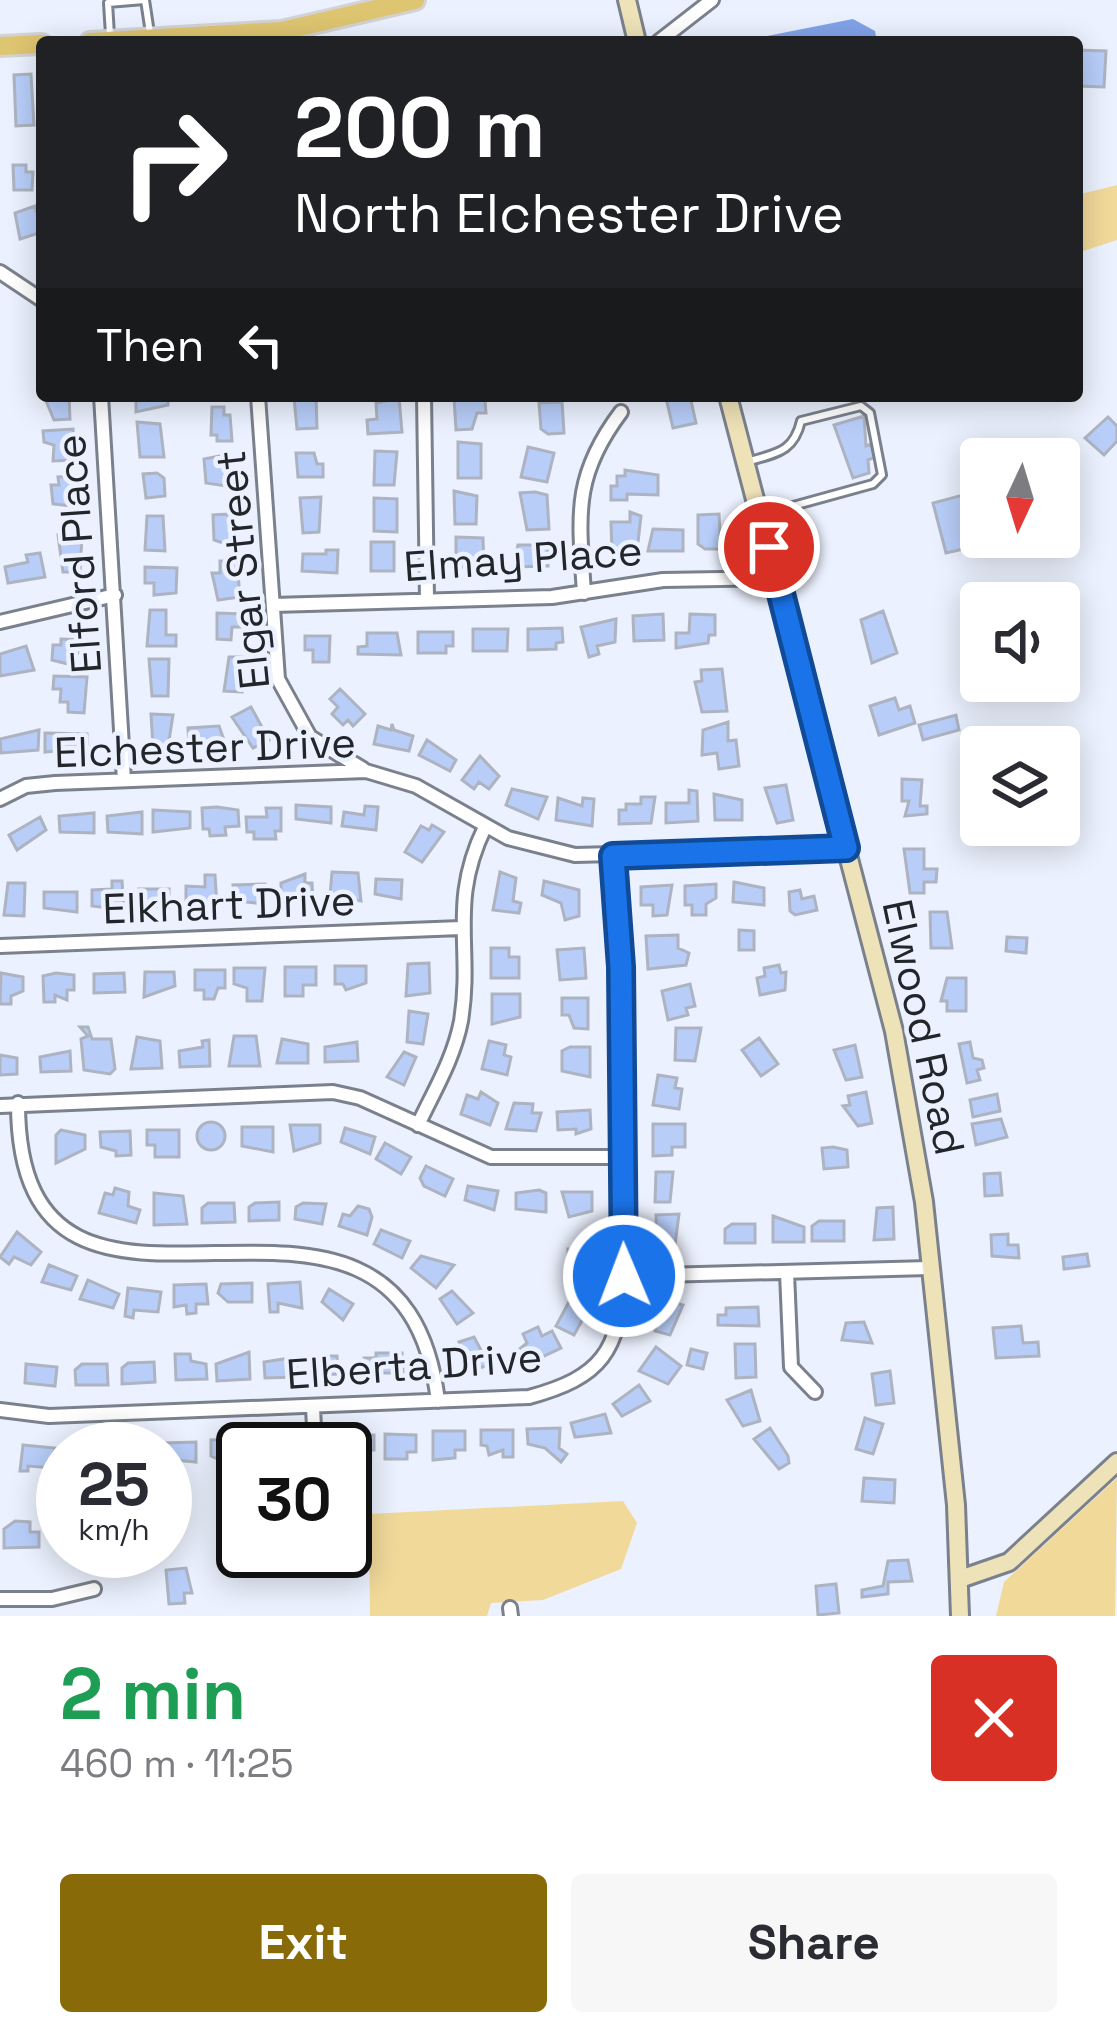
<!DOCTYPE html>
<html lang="en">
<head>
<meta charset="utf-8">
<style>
	:root { --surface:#fff; --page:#f7f7f7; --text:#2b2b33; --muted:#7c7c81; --accent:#886b08 }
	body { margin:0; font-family:"Space Grotesk",sans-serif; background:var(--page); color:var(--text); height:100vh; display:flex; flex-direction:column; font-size:45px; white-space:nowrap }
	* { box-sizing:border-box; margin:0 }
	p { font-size:39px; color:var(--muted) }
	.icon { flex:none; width:66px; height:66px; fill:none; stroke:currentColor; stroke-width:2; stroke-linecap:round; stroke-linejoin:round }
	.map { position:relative; height:1616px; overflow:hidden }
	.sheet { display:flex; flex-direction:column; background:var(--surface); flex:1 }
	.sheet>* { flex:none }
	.banner { position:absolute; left:36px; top:36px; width:1047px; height:366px; border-radius:12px; box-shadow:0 6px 30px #0003; background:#202124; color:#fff; overflow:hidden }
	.needle { width:78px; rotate:184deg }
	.tools { position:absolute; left:960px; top:438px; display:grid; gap:24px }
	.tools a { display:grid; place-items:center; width:120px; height:120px; border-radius:12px; background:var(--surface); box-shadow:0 6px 30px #0003; font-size:60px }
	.speed { position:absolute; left:36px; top:1422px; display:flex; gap:24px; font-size:60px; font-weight:700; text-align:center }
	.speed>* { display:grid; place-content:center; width:156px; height:156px; border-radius:50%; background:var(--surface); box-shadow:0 6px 30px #0003; line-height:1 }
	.speed small { font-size:30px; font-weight:400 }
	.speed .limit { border:6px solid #111; border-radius:18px; background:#fff; color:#111 }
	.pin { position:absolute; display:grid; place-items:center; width:102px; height:102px; color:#fff; margin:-51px; border:6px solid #fff; border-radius:50%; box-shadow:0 3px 12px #0007 }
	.me { position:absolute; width:132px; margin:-66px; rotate:359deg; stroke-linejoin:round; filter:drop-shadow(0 0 9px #0008) }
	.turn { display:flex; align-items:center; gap:42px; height:252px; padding:0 60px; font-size:54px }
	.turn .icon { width:156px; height:156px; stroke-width:2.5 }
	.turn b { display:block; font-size:84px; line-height:102px }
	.then { display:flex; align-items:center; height:114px; padding:0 60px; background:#0003; gap:24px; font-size:45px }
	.round { display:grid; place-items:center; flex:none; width:126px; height:126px; border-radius:12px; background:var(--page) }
	.overview { display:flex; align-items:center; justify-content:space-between; height:204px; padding:0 60px }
	h1 { font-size:72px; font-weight:800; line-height:90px; color:#1e9e55 }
	.action { display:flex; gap:24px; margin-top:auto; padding:24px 60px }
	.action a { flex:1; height:138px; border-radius:12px; background:var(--accent); color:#fff; font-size:48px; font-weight:800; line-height:138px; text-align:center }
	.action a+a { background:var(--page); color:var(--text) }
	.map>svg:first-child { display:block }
	.green { fill:#f1d99a }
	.water { fill:#82a3e9 }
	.building { fill:#b8cef9; stroke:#adb3c0; stroke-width:3 }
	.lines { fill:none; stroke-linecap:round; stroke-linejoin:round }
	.lane-casing { stroke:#7b818c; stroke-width:12 }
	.street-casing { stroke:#7b818c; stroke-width:18 }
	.secondary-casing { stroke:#7b818c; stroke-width:22 }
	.primary-casing { stroke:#d3d3d4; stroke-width:24 }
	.lane { stroke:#fff; stroke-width:6 }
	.street { stroke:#fff; stroke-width:12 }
	.secondary { stroke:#eee2b8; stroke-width:16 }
	.primary { stroke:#dec571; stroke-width:18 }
	.route-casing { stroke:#114b97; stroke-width:30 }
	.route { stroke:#1a73e8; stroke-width:21 }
	.labels { text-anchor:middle; stroke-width:9; stroke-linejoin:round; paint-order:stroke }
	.street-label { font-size:42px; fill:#222529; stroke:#ebf1fe }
</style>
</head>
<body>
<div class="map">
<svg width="1117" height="1616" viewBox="0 0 1117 1616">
	<rect width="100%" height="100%" fill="#ebf1fe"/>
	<path class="green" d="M1117 185V240L1077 253V195Z
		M1117 1478 1115 1616H996L1004 1582Z
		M623 1501 637 1523 621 1569 543 1600 491 1603 487 1616H370L369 1514Z"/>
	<path class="water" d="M853 19 875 31 877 42H736Z"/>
	<path class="building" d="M1077 50 1106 51 1104 87 1077 86Z
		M31 74 34 125 16 126 14 75Z
		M13 165H26V172H33L32 190H14Z
		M35 206 42 232 20 239 15 213Z
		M44 396H69L70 419 54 420Z
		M136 396H168V405L136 412Z
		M690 396 696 423 673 428 666 398Z
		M316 397 317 428 297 429 294 398Z
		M475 397 485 401 486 413H477L472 429 456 430 454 398Z
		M399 398 402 432 368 434 367 420 377 419 376 403Z
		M562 402 564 433 548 434 541 429 539 403Z
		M212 407H224V415H230L232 441H217V435H211Z
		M864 416 866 446 871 444 875 457 868 460 869 473 853 478 834 425Z
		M1108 417 1117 426V441L1104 455 1085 438Z
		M137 422 160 424 164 457H140Z
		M73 429 74 460 53 461 54 445 44 442 43 431Z
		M458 442 481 444V478H458Z
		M528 447 554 453 547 482 521 477Z
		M375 451 397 452 394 485H374Z
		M296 453H314L317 464H323V477H298Z
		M225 455 233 487 206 483 204 459Z
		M625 470 658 475V495L627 494V500H611V486H617V476H625Z
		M157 473 164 478 165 496 146 498 143 474Z
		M78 476 81 507 53 504 51 485H59L58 477Z
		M454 491 477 496 476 524H455Z
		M535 492 547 495 549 529 527 530 520 493Z
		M963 495 977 546 946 553 933 503Z
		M321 497 319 532 303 533 300 498Z
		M374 498 397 499V532L374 531Z
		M630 512 641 516 637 551 612 552 611 522H630Z
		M228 514 229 526H238L237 548 214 540 213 515Z
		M719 514 721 549H705L698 544V515Z
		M147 516H163L165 551 145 550Z
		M653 529 683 530V551H648Z
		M58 535 82 536 80 572H63Z
		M456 537 483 538 484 568 456 567Z
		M371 542H394V571H371Z
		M518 545H548V566L513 567Z
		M326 550H338L337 573 302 571 303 554H326Z
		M40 553 45 577 8 583 5 567 28 562 26 555Z
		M220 561H237L240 597 218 600 212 573H220Z
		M145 567 177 568 176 593 154 595V583H145Z
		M150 610H166V635H176V646H147Z
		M883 611 897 653 872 663 861 620Z
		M217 613 242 614V627H232L231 640 217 639Z
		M663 614 664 640 634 641 633 616Z
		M690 614 715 615V635H709L708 643 676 648V633H689Z
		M616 619 615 642 597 646 599 654 589 657 581 627Z
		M562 628 563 642 556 643V649L528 650V629Z
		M473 629H508L507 651H473Z
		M418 632H453V646H446V653H418Z
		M367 633H397L401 655 358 654V647L367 646Z
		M305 636H330L329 662H313V650H305Z
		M61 639 85 640V653H76V666L52 660 53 645H61Z
		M26 646 34 670 0 676V654Z
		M229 657H243L242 692 224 691Z
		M149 659H169L168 696H152Z
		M722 669 727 711 702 712 695 682 702 681 701 670Z
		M54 676 87 677 84 713 68 712V702H60L61 689H53Z
		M340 689 365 714 353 726 348 720 343 725 332 714 338 707 330 699Z
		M895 698 899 710 910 706 915 723 879 735 870 706Z
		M251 707 269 740 253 748 232 717Z
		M151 714 173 715 168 747H153Z
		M956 715 959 730 923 740 919 725Z
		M728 722V741L736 740 739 766 719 769 717 753 702 755 703 730Z
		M392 724 394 730 413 736 409 751 374 744 378 726 391 730Z
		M219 726 225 743 189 746 188 728Z
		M39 730 38 750 1 753 0 739Z
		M45 733 87 734 88 748 45 752Z
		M427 740 456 760 450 771 419 755Z
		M480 756 499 776 489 789 479 782 474 789 462 780Z
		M902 779 922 780 920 806H927V814L905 816 909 801H902Z
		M786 785 793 820 777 823 765 788Z
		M512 789 547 797 538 819 506 805Z
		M689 790 697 791 698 821 666 823V803H689Z
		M714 794 742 800V820H715Z
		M641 797H655L651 823 619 824V810H626V804H641Z
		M558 798 582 806 583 798 594 799 592 826 556 820Z
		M296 805 331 807V823L296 819Z
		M365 806 378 807 376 830 342 826 344 812 364 815Z
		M217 807 238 810 239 826 225 827 226 835 210 836 209 829H203L202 808Z
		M266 808H281V831H275L276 839H254V832H247L246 817H267Z
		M153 810 190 812V828L153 832Z
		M142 812V834L108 832 107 816Z
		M94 813V833L60 832 59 816Z
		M40 817 46 830 17 850 9 835Z
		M432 825 444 832 422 862 405 852 421 826 429 830Z
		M904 849H924V869H937L936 882H924V893H910Z
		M332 872 358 873 361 901 330 896Z
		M500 872 516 878 513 901 521 903 519 913 493 910Z
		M305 874V883H312L313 902 281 898V883Z
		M205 875H215L217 907 186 902V886L205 887Z
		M376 879 402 880 401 899 375 894Z
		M112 881H122L124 910 92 906V890L112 889Z
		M544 881 579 890V916L565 920 561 903 542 895Z
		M734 882 764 888V905L733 902Z
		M8 883H25L24 916 4 915Z
		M265 884 266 904 234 901 233 885Z
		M716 884V898L706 904V915H692V905H685V886Z
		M672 885 667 915 653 916V905H641V887Z
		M139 889H169V908L139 904Z
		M800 890 802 899 814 896 817 910 795 915 790 911 789 892Z
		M44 892H77V912L44 908Z
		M930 912H947L952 948H931Z
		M739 930 754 931V950H739Z
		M678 935V948L689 953 686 965 648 969 646 936Z
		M1007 937 1027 938 1026 953 1006 951Z
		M491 948H509V957H519V978H491Z
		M584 948 586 978 560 980 557 950Z
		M429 963 430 993 406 996 408 964Z
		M779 965 781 973 786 972 785 990 760 995 757 978 765 976 764 968Z
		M335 966H366V983L346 990 343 984H335Z
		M285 967H316V985H303V996H285Z
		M234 968H265L262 1001H247V988L234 984Z
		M195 970H225V988H218L214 999H204V990H195Z
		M145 972H174L175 986 144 997Z
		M1 973 23 977V991L11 996V1004H0Z
		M56 973 74 975V990H67V1000L55 995V1002H44L43 976Z
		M124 973 125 992 94 993V974Z
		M947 978H966V1011H947V1001H941Z
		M690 984 695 1006 686 1008 688 1015 668 1020 662 991Z
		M492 994H520V1017L492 1024Z
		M562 998H588V1029L574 1028 569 1015H562Z
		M409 1011 428 1014 423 1044 407 1042Z
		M80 1027H88L92 1039H111L115 1069 110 1074 84 1070 81 1039 88 1036Z
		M676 1028H701L695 1061 675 1060Z
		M234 1036H256L260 1066H229Z
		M137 1037 160 1041 162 1068 131 1069Z
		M759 1038 778 1064 761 1076 742 1050Z
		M282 1039 308 1044V1063H277Z
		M209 1040 210 1066 180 1067 179 1051 203 1047 202 1041Z
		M489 1041 506 1045 504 1055 511 1057 507 1075 482 1069Z
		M357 1042 358 1061 325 1062V1047Z
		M970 1042 973 1058 982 1060 984 1068 977 1070 980 1080 967 1083 959 1044Z
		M855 1045 862 1077 846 1080 834 1050Z
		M570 1047H590V1077L562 1071V1051Z
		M70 1051 71 1071 41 1072 40 1057Z
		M404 1052 416 1057 404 1085 387 1077Z
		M0 1055 17 1058V1074L0 1075Z
		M658 1075 677 1078 675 1088 682 1089 679 1109 653 1105Z
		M481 1092 498 1103 490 1125 461 1114 467 1095 478 1099Z
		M866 1092 872 1123 858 1126 843 1106 850 1105 848 1096Z
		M997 1094 1000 1111 973 1117 970 1100Z
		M514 1103 533 1104 532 1113H541L536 1131 506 1129Z
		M590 1110 591 1129 576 1134V1129L558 1130 557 1112Z
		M1001 1119 1007 1137 976 1145 972 1124Z
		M197 1136a14 14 0 1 1 28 0a14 14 0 1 1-28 0Z
		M653 1124H685V1147H672V1155L653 1156Z
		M290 1125H320V1143L294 1151Z
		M242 1127H273V1152L242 1146Z
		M345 1128 375 1137 370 1154 341 1142Z
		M61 1130 85 1135V1149L56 1163V1135Z
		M147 1130H179V1157H155V1145H147Z
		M130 1131 131 1155 116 1156V1151L101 1147 100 1132Z
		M385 1143 411 1157 401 1174 376 1159Z
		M833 1147 847 1150 848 1167 824 1169 822 1148Z
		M426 1166 453 1179 445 1196 424 1186 420 1178Z
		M656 1172H673L670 1202H655Z
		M1000 1173 1002 1195 985 1196 984 1174Z
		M468 1186 498 1191 494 1210 465 1200Z
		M115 1188 129 1192 128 1206 140 1210 136 1223 99 1213 105 1193 113 1195Z
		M539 1190 546 1193V1212L516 1209V1193Z
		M562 1192H592V1211L569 1217Z
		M154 1193 183 1196 187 1224 154 1225Z
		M279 1202V1220L249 1221V1207L255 1203Z
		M208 1203H234L235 1222 202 1223V1208Z
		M303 1203 326 1204 322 1224 295 1219 296 1207Z
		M358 1206 369 1209 372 1217 367 1235 339 1226 343 1214 350 1216Z
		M893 1207 894 1239 874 1240 877 1208Z
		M679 1214 675 1245H657L656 1215Z
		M773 1216 804 1227V1242H773Z
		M819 1221H844V1241H812V1226Z
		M732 1224H755V1243H725V1229Z
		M381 1230 410 1241 402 1258 374 1244Z
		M17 1232 41 1252 31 1265 14 1257 9 1264 0 1257Z
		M1008 1234V1245H1018L1019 1258 992 1256 991 1235Z
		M568 1249H596L595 1279H575L576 1258 568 1257Z
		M1087 1254 1089 1266 1064 1269 1063 1257Z
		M421 1256 454 1265 436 1288 411 1268Z
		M49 1265 77 1276 71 1290 42 1282Z
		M88 1280 119 1294 113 1308 80 1299Z
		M300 1282 302 1308 278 1303V1312H270L268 1284Z
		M252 1283V1302H228L218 1293 221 1284Z
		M174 1285 206 1284 208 1304H196V1313L187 1314 186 1305 174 1307Z
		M128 1288 161 1292 158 1312 134 1310 133 1318 125 1316Z
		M329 1289 353 1304 343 1320 322 1302Z
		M452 1291 473 1313 457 1324 440 1299Z
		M572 1296 590 1306 574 1335 556 1326Z
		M663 1300 683 1305 670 1335 655 1331Z
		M758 1307 759 1326 718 1325V1315H726V1308Z
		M864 1322 872 1343 842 1340 846 1323Z
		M1021 1326 1023 1343 1038 1342 1039 1356 996 1358 993 1328Z
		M538 1327 542 1336 552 1331 561 1348 523 1366 516 1352 527 1343 523 1334Z
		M474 1337 489 1365 470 1371 459 1342Z
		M735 1344H755L756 1377 736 1378Z
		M656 1347 681 1366 668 1384 639 1371Z
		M691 1349 707 1353 703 1369 687 1365Z
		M249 1352 250 1379 217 1381 216 1364Z
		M376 1353H402L403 1373H364V1358H376Z
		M175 1354H190L191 1361 206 1364 207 1379 176 1380Z
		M319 1356H337L338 1374 312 1375 311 1361Z
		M296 1357 297 1377 265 1378 264 1362Z
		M154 1362 155 1382 122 1384V1368L128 1363Z
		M26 1364 57 1367 55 1386 25 1383Z
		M82 1364H107L108 1385H76L75 1370Z
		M890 1371 894 1403 876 1405 872 1374Z
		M639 1385 650 1401 622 1416 613 1404Z
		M751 1390 760 1421 743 1426 727 1400Z
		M605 1414 611 1433 575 1437 571 1423Z
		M865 1418 883 1424 873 1454 856 1449Z
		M560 1428 559 1448 567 1454 561 1462 545 1448 528 1444 527 1429Z
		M770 1428 788 1456 789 1463 779 1469 754 1439Z
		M481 1430H513V1457H503V1450L489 1455 487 1446 481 1445Z
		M433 1431H465V1450H455V1458L433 1460Z
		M385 1434 416 1435V1452H407V1459H385Z
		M374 1435V1450L345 1454 343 1436Z
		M242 1439 239 1467H222V1461L211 1456V1440Z
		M290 1439V1449H258V1440Z
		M196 1442V1462L165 1459 163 1443Z
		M23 1445 55 1448 53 1468 28 1466V1471H20Z
		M864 1478 895 1480 894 1503 862 1501Z
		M15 1521 30 1522V1532H39V1547L4 1548V1529Z
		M299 1551H326L328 1561 301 1565Z
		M908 1560 912 1581 888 1582V1594L862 1597V1590L883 1586 888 1561Z
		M186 1568 192 1593H184L185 1603 169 1604 166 1570Z
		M836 1584 839 1613 818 1615 816 1586Z"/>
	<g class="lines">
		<g class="lane-casing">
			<path id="lane" d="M145 0 150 33
				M110 35 108 3 144 0
				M750 461C778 453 794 451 801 421L861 406 870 413 882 475 873 484 764 514"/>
		</g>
		<g class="street-casing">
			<path id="street" d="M658 42 712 0
				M0 272 42 300
				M101 396 124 780
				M258 396 278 679 310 737 363 769
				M424 396 427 599
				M584 593C579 516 572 477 621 412
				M273 605 552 597 663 580 778 578
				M0 622 115 595
				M0 799 26 786 55 783 366 771 416 786 508 838 575 855 846 848
				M0 946 461 928
				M18 1103C18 1412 400 1095 438 1401
				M0 1106 333 1092 360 1098 491 1157H622
				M418 1125C434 1091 454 1058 461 1021 473 947 448 903 485 827
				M787 1273 791 1367 815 1392
				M624 1276 929 1268
				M313 1407 315 1449
				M0 1410 49 1416 529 1397C602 1377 619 1352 624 1276L621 967 613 856
				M0 1599H52L94 1589
				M510 1608 511 1616"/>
		</g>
		<g class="secondary-casing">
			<path id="secondary" d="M627 0 637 42
				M728 396 894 1031 924 1202 956 1505 960 1616
				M960 1579 1009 1562 1117 1462"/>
		</g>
		<g class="primary-casing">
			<path id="primary" d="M90 42 282 31 415 0
				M0 46 42 44"/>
		</g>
		<use href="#lane" class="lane"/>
		<use href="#street" class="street"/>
		<use href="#secondary" class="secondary"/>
		<use href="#primary" class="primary"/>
	</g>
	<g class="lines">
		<g class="route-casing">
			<path id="route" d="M624 1276 621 967 613 856 846 848 769 547"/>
		</g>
		<use href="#route" class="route"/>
	</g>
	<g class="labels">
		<g class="street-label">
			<text transform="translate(78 554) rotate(-94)" y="15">Elford Place</text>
			<text transform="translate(523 558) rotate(-4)" y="15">Elmay Place</text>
			<text transform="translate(242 570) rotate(-96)" y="15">Elgar Street</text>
			<text transform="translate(205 747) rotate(-2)" y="15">Elchester Drive</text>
			<text transform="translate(229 904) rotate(-2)" y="15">Elkhart Drive</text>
			<text transform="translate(924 1027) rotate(78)" y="15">Elwood Road</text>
			<text transform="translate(414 1365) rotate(-4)" y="15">Elberta Drive</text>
		</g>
	</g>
</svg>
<div class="tools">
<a><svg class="needle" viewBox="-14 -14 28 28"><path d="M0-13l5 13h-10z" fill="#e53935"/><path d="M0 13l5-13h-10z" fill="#7c7c81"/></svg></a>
<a><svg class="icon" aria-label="sound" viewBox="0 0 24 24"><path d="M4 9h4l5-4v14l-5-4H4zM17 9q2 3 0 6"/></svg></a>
<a><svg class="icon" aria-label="layers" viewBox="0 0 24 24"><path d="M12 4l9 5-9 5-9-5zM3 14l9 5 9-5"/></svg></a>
</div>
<div class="speed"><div>25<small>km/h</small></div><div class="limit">30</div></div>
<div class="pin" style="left:769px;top:547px;background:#d93025"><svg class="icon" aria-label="arrive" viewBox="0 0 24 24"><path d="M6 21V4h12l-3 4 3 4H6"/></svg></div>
<svg class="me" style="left:624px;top:1276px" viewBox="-20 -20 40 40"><circle r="17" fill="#1a73e8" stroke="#fff" stroke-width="3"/><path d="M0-11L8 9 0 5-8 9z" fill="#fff"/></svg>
<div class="banner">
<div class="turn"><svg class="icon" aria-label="right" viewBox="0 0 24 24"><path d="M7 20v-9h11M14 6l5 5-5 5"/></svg><div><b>200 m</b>North Elchester Drive</div></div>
<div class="then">Then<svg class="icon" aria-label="left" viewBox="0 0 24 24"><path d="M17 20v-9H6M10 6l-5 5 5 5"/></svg></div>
</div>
</div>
<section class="sheet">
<div class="overview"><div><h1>2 min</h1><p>460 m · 11:25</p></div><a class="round" style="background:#d93025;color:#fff"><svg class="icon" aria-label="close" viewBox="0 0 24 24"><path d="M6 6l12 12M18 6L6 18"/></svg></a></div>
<div class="action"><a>Exit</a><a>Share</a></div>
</section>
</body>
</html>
